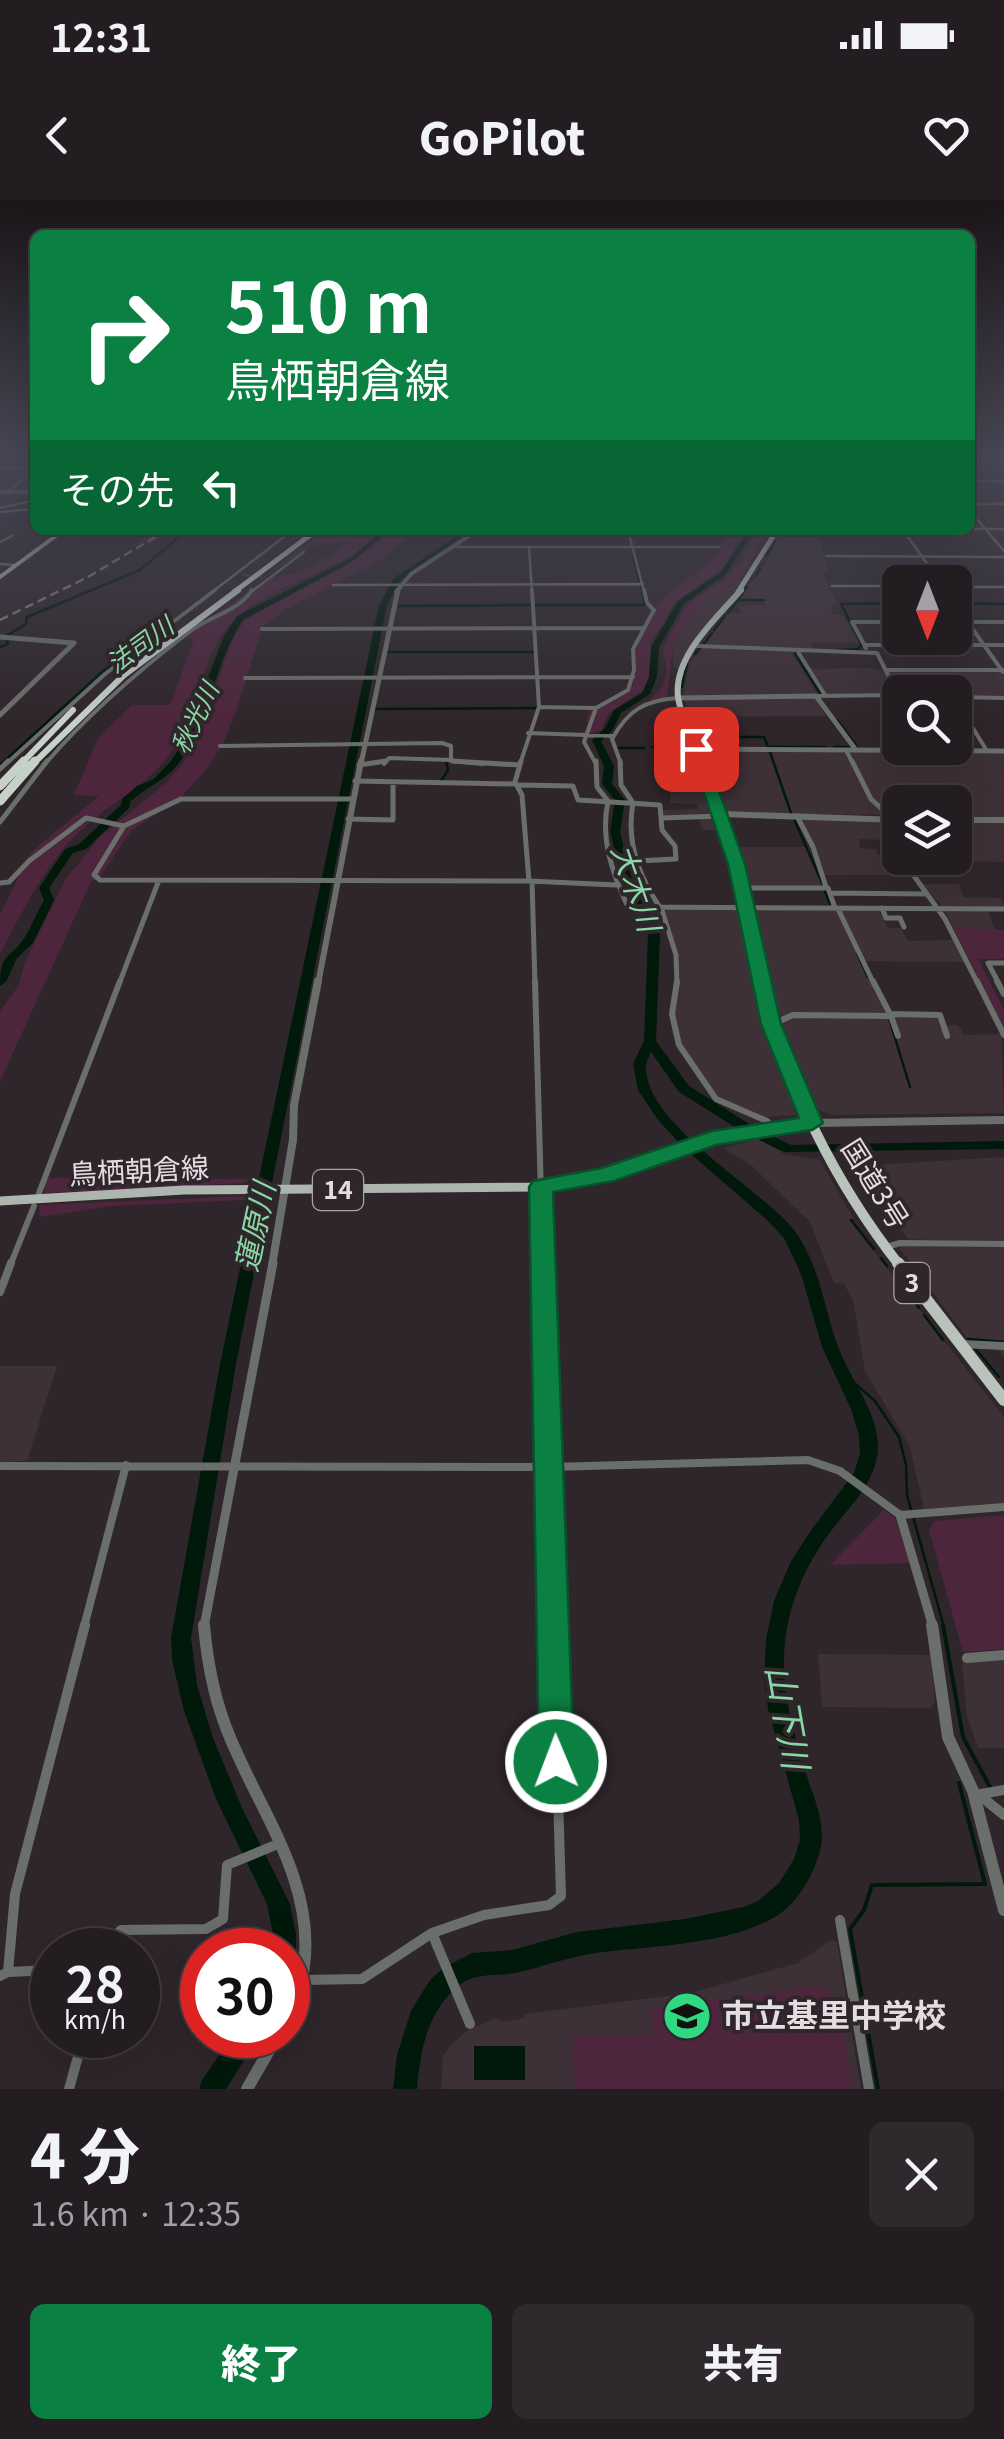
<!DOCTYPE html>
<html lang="ja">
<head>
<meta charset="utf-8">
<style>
	:root { --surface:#231c20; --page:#2f292d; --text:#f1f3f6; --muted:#a3a1a5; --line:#403a3e; --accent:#0b8043 }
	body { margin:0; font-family:Georgia,"Noto Sans JP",serif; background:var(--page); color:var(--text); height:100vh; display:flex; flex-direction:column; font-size:38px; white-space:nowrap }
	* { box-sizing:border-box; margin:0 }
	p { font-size:32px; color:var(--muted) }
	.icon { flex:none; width:55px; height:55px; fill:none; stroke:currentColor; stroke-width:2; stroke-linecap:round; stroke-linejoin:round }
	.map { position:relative; height:1889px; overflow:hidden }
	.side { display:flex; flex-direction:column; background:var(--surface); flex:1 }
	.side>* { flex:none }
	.top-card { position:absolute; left:30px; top:30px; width:945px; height:305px; border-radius:15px; box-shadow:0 10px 40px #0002,0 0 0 2px var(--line); background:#0b8043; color:#fff; overflow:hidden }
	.needle { width:65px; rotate:180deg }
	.fabs { position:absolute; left:882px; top:365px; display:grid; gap:20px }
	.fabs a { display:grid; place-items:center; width:90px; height:90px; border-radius:15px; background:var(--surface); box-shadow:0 10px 40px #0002,0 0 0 2px var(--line); font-size:50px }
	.speed { position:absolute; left:30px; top:1728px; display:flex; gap:20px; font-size:50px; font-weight:700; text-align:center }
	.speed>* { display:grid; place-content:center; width:130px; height:130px; border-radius:50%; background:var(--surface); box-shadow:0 10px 40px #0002,0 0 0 2px var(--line); line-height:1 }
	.speed small { font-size:25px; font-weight:400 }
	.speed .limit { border:15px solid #d22; background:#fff; color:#111 }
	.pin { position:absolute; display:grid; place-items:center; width:85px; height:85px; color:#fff; margin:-42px; border-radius:20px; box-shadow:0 5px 15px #0006 }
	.me { position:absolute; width:110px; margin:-55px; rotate:359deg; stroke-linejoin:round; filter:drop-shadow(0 0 8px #0008) }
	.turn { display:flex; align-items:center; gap:35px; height:210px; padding:0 30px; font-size:45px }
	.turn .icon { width:130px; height:130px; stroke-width:2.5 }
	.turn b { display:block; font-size:70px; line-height:85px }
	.then { display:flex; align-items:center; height:95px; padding:0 30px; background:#0003; gap:20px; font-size:38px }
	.round { display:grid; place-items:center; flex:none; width:105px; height:105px; border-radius:15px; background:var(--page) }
	.overview { display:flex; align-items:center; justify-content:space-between; height:170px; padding:0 30px }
	h1 { font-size:60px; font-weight:800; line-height:75px }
	.button { display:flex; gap:20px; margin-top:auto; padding:20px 30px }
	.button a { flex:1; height:115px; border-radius:15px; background:var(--accent); color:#fff; font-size:40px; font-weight:800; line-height:115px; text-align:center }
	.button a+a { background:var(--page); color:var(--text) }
	.status { display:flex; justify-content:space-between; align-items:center; height:70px; padding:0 50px; background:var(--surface); direction:ltr }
	.status svg { height:28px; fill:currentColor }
	header { display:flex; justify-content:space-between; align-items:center; height:130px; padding:0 30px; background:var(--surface); font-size:45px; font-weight:800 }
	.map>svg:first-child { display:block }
	.built { fill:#3e3037 }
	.green { fill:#4d263d }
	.water { fill:#00190a }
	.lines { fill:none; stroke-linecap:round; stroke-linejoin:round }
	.stream-far1 { stroke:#00190a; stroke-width:2.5 }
	.stream { stroke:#00190a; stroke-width:4 }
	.river { fill:#00190a; fill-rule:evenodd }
	.minor-tunnel { stroke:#4a4146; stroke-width:2.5; stroke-dasharray:2.5 1; stroke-linecap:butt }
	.minor-far5 { stroke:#6a6f6c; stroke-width:2.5 }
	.minor-far4 { stroke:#6a6f6c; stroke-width:4 }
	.minor-far3 { stroke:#6a6f6c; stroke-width:5 }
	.minor-far2 { stroke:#6a6f6c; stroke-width:6 }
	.minor-far1 { stroke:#6a6f6c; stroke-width:8 }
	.minor { stroke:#6a6f6c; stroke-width:10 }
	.tertiary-far5 { stroke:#6a6f6c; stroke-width:4 }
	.tertiary-far4 { stroke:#6a6f6c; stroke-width:5 }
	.tertiary-far3 { stroke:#6a6f6c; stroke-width:6 }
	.tertiary-far2 { stroke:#6a6f6c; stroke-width:8 }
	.tertiary-far1 { stroke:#6a6f6c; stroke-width:9 }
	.tertiary { stroke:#6a6f6c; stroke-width:12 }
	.primary-far1 { stroke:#acb5ae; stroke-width:4 }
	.primary { stroke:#acb5ae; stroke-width:9 }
	.trunk-far4 { stroke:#b9c3bc; stroke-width:5 }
	.trunk-far3 { stroke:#b9c3bc; stroke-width:6 }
	.trunk-far2 { stroke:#b9c3bc; stroke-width:8 }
	.trunk-far1 { stroke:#b9c3bc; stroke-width:10 }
	.trunk { stroke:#b9c3bc; stroke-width:12 }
	.motorway-far2 { stroke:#c6d1c9; stroke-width:5 }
	.motorway-far1 { stroke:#c6d1c9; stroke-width:6 }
	.motorway { stroke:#c6d1c9; stroke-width:9 }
	.rail { stroke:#837b7f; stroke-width:2.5; stroke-dasharray:9 5; stroke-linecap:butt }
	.route { fill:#0b8043; stroke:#07532c; stroke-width:2.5 }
	.labels { text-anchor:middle; stroke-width:8; stroke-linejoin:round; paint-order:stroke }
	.far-water-label { font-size:25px; font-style:italic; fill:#88d7a4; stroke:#2f262b }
	.shield { fill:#2f262b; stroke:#ada5aa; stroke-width:2.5 }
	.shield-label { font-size:25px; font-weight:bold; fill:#e3dce0 }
	.street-label { font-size:28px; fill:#e3dce0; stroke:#2f262b }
	.water-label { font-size:30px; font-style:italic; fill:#88d7a4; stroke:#2f262b }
	.near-poi-label { font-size:32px; font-weight:bold; fill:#e3dce0; stroke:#2f262b; text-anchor:start }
	.near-water-label { font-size:35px; font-style:italic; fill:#88d7a4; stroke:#2f262b }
</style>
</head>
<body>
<div class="status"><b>12:31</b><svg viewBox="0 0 49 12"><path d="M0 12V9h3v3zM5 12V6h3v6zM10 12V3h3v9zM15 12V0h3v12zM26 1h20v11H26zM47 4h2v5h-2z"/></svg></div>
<header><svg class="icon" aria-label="back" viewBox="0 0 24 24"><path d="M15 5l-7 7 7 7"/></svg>GoPilot<svg class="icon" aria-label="heart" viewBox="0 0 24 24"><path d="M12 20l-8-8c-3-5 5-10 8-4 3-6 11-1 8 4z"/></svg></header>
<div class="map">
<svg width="1004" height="1889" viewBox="0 0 1004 1889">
	<rect width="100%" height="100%" fill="#2f262b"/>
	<path class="built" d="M782 330H818L828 370 824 375 837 405 830 406 833 415H843L859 443H811L812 449 718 448 791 451 818 495 683 496 689 464 702 448 711 449 704 446 729 413 741 414 739 406 765 405 763 399H739L765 364Z
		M740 379 743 380 678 468 673 467V446L681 432 703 403Z
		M871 468 883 471 895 494H827L811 469Z
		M888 471H1000L1004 477V497H955V492L900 494Z
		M684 498H815L826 516 690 517Z
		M716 552 846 553 882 615 725 613 707 555Z
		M850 553H1004V618H955V602H900V618L887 616 873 599Z
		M676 560H693L718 630H702L699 616 663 617 661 610 698 609 696 604 670 603 671 583 680 584 678 576 658 574 657 568H676Z
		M801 619 879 621 889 640 859 639 860 648 876 649 880 657 898 658 909 675H824L815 646Z
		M955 623H1004V662L942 661 940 658H955Z
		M738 647H809L822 686 749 687Z
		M922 684H959L964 697 1001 698 1004 708H987L995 730 953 728 944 709Z
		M755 709H878L888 728H901L908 741 953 740 964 762 859 761 887 813 935 816 940 819 939 825H958L964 835 1001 834 1004 913 831 915 815 908 778 819Z
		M665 710H742L771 844 796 915 765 917 717 897 691 862 677 835 674 814 680 778Z
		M759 939 784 954 820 960 853 1018 849 1020 1004 1217V1303L924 1309 910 1247 865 1171 853 1100 844 1084 834 1083 810 1022 751 965 723 948Z
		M1004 957V1043L908 1039 856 966Z
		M898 1046H1004V1157L996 1147 967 1138Z
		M0 1166H57L27 1261 0 1262Z
		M818 1454 931 1455 935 1500 931 1508 822 1507Z
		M1004 1459V1548H978L967 1516 962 1462Z
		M831 1740 837 1742 861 1889H441L443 1856 450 1846 467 1831 496 1818 502 1822 524 1818 525 1814 691 1793 798 1763Z"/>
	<path class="green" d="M68 330H276L162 337 148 345 136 344 146 336 69 333Z
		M323 330H384C342 374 276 379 233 421 199 454 198 520 167 558 143 588 106 606 79 632 43 667 23 711 0 754V715L30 653 99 596 74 595 98 538 132 505H170L194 439 186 438 189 431 274 376C299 378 329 356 350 342L313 346 266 376Z
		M393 330H416L379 361 286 409 262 428 237 509 222 546 204 572 180 598 131 631 100 677 91 682 0 881V811L19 785 24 764 65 680 100 637 165 584 184 562 197 539 234 436 246 419 344 367Z
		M731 330H746L723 368 676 401 651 442V472L646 488 609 513 601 531 581 535 589 525 586 520 591 510 628 491 636 471 635 450 655 408 672 389 708 365Z
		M758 330H769L740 379 703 403 681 432 673 446 667 497 623 514 649 501 663 486 667 471 663 450 668 438 689 403 722 382 739 365Z
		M953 728 1004 730V759H978L1004 810V828Z
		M47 978 250 979 245 983 44 993Z
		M244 996V1000L111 1006 40 1017 39 1005Z
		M884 1310 895 1318 910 1363 830 1365Z
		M1004 1315V1449L963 1452 929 1330 935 1321Z
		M821 1786 838 1805 852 1889H575L573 1835H653L652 1808Z"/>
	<path class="water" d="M474 1846H525V1880H474Z"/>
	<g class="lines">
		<path class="stream-far1" d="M996 257 1004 264
			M15 303 32 299
			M773 345 775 341
			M767 355 772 347
			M633 356 640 382
			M756 376 760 369
			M739 398 747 387
			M956 403 1004 404
			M536 405H645L641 385
			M397 406 530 405
			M728 413 738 400H764
			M714 430 725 416
			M6 436 26 424 27 417 140 370 180 336 278 332
			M703 445 712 433
			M0 447 8 444 7 440
			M836 450 858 449 862 445 841 404 900 403
			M798 451 795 454 820 493
			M384 452H533
			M695 454 700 448
			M685 473 687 465
			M682 487 684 476
			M373 509 536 508
			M837 520 857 547
			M695 529 698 537H764L768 547H825
			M689 546 694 560
			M653 547 688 544 681 525
			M834 547H850
			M619 548H644
			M770 552 791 613
			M695 563 697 569
			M0 565 102 472 171 421
			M441 581 448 570 446 561
			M702 581 704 588
			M705 592 710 603
			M715 619 719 632
			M794 619 823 685
			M720 634 723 639
			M725 645 730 664
			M731 667 734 680
			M735 683V691
			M824 689 830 704
			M857 753 868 777
			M889 818 910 887
			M851 1020 874 1049
			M881 1058 887 1066
			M895 1076 907 1092
			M915 1102 919 1108
			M924 1115 943 1140
			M968 1139 1004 1142
			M974 1147 999 1177
			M843 1173 875 1201 899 1237 906 1265 907 1295 944 1427"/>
		<path class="stream" d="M943 1425 963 1537 990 1587
			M878 1889 850 1729 864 1710 872 1685 985 1684 959 1583"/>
		<path class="river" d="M0 257H6L0 267Z
			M383 330H390L353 361 243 420C214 463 210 521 179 563 165 581 146 587 130 602L129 608 86 649 73 653 49 688 54 700 33 743 17 758 6 782 0 786C0 751 10 760 25 737 32 725 37 712 44 700L39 688 65 649 78 645 121 605 122 599 137 586 154 579 171 561 184 540 224 436 237 416 349 359Z
			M466 330H473L400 381 387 405 236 1164 191 1438 197 1485 213 1538 242 1608 290 1704 296 1734V1750L292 1758 288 1760V1750H272L273 1734 267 1704 216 1599 184 1511 172 1460 171 1438 220 1164 379 405 394 378Z
			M749 330H755L726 374 684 404 659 447 657 477 650 494 621 513 612 531 601 541 614 566 612 584 625 600 620 632 632 679 660 735 656 841 689 886 751 925 791 945 1004 941V949L784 952 741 931 679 892 651 852C650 855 646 863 646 866 644 924 761 988 795 1031 802 1041 808 1053 813 1065 823 1090 828 1118 837 1144 849 1178 879 1212 878 1249 876 1285 844 1312 825 1339 800 1376 785 1414 784 1459 783 1497 794 1534 805 1570 813 1597 827 1623 820 1651 813 1676 797 1705 773 1718 723 1746 652 1745 596 1753 568 1757 543 1767 515 1773 494 1777 476 1772 458 1786 427 1812 420 1852 417 1889H393L397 1855 411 1811 430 1780 443 1768 472 1753 512 1750 577 1732 685 1719 743 1707 758 1701 779 1683 794 1659 800 1640 799 1620 768 1509 764 1477 766 1439 774 1401 791 1361 812 1329 854 1273 860 1253 859 1235 851 1209 822 1147 801 1074 784 1038 767 1020 684 948 658 920 638 890 633 864 644 841 648 735 622 679 610 632 615 600 602 584 604 566 592 540 605 528 614 510 642 493 649 477 651 447 678 401 721 372Z
			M233 1835H260L226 1889H199L202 1880Z"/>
		<path class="minor-tunnel" d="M243 375 265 377"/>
		<path class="minor-far5" d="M970 260 1004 261
			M0 267 34 270
			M970 281H1004
			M7 292 35 270
			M970 304H1004
			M0 308 35 300
			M970 311 1004 351
			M0 312 35 309
			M970 329H1004
			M628 330 644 392
			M903 330 940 382
			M0 342 12 336
			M452 347H719
			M529 347 532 392
			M826 356 1004 357
			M0 364 17 365
			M333 385 643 384
			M832 386H900
			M955 387H1004
			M212 392 293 330
			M251 392 304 352"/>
		<path class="minor-far4" d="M955 404 1003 472
			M955 422H1004
			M262 429 644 428
			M866 445H1004
			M697 446 877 453 898 495
			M866 448 852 422H900
			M798 452 825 495
			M886 470H1004
			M245 478 633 477
			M816 496 899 495
			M955 497 1004 498
			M539 507 596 508 628 490 634 470 633 449 654 410 647 403 644 390
			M596 508 584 542 596 564
			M963 512 987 551
			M528 533 614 536
			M220 546 442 543 451 546V561L483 564
			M846 550 853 564
			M6 564 105 474 215 390
			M45 564C88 514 137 472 189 432 208 417 239 411 252 390
			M384 564 389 558 451 560
			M520 564 539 507 532 390
			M621 564 612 539C628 510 645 500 678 498"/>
		<path class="minor-far3" d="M452 561 520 565
			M521 561 515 582 522 595 529 681
			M596 561 597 587 608 601C600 639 612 672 628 707L1004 709
			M620 561 621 585 633 603
			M852 561 871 599 882 609 885 631 900 656
			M359 565 386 561
			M0 569 8 561
			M355 581 516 584
			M519 585 573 586 578 600 660 605 662 630 675 646 676 659 637 661
			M633 603C626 641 638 675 659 706
			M797 616 813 647 826 687
			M661 618 721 616
			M348 619 393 620V582
			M0 622 47 561
			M124 626 181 599H352
			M901 658 945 719 978 784
			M532 681 535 784
			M0 683 9 682 29 661 86 618 124 626 94 675 100 680 529 681 616 685
			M743 688H828L835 708
			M830 693 927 694
			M661 707 676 755 677 784
			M882 708 886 718H900L904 727
			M838 709 874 784
			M119 784 159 680
			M999 784 988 763H1004"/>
		<path class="minor-far2" d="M535 781 543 1066
			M677 781 672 814 679 845 716 899 767 921 772 927
			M873 781 891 816
			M977 781 1004 835
			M997 781 1004 794
			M890 814 940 815 947 836
			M773 824 793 815 891 816 898 836
			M39 993 120 781
			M886 1047 900 1043 1004 1044
			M10 1066 34 1006"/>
		<path class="minor-far1" d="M543 1063 553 1427
			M0 1092 11 1063
			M961 1144 1004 1146
			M0 1266 550 1267 808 1260 840 1271 900 1315 1004 1307
			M84 1427 126 1265"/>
		<path class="minor" d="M967 1458 1004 1455
			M978 1594 1004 1615
			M981 1594 1004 1590
			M840 1720 869 1889
			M432 1733 470 1824
			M102 1750 121 1730 206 1729 223 1719 227 1665 278 1644
			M8 1772 15 1694 85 1425
			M0 1776 8 1772 52 1770
			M303 1780 362 1779 432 1733 484 1715 549 1705 561 1696 553 1425
			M69 1889 84 1835"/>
		<path class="tertiary-far5" d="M0 292H35
			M396 392 411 374 478 330"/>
		<path class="tertiary-far4" d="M0 437 74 443
			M678 498 816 496 856 550
			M0 515 74 443
			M696 549 1004 551
			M361 564 398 390"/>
		<path class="tertiary-far3" d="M721 614 900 620
			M955 620H1004
			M318 784 361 561"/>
		<path class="tertiary-far2" d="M812 923 1004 920
			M272 1066 293 940 294 905 318 781"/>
		<path class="tertiary-far1" d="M900 1315 933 1427
			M204 1427 273 1063"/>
		<path class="tertiary" d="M204 1425C207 1459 212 1489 224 1522 252 1601 316 1677 304 1766 302 1783 293 1801 288 1817
			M932 1425 948 1537 973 1591 1004 1710
			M247 1889 278 1835"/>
		<path class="primary-far1" d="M0 377 64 330"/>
		<path class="primary" d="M0 1001 184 990 541 987 606 975 712 938 812 923"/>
		<path class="trunk-far4" d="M738 392 777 330"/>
		<path class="trunk-far3" d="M702 564C694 543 681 518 678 497 673 456 717 418 741 390"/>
		<path class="trunk-far2" d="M701 561 732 646 763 784"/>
		<path class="trunk-far1" d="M762 781C785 884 835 983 900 1066"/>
		<path class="trunk" d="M898 1063 1004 1200"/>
		<path class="motorway-far2" d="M234 392 317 330"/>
		<path class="motorway-far1" d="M21 564 73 510
			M33 564 124 475 238 390"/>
		<path class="motorway" d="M0 586 24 561
			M0 601 35 561"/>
		<path class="rail" d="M0 420 88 377 167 330"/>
	</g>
	<linearGradient id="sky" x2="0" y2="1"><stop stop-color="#1a1518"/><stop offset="0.49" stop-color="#474755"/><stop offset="1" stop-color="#474755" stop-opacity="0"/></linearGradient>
	<rect width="1004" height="521" fill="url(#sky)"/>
	<path class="route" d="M696 545 704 549 745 664 781 824 823 923 812 930 716 945 614 981 553 992 574 1562 569 1573 556 1578 544 1573 539 1562 529 987 533 981 602 968 712 931 799 918 761 824 728 664 689 549Z"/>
	<defs>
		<g id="school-disc" transform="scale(2.5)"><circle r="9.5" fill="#31d882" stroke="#2f262b"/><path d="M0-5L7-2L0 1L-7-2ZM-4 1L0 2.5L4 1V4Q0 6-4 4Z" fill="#111"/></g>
	</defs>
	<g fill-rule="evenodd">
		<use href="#school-disc" x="687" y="1816"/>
	</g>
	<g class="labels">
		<g class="far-water-label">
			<text transform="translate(140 445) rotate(-36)" y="9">法司川</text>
			<text transform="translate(195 518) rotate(-64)" y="9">秋光川</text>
		</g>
		<g class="shield">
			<rect x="313" y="970" width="50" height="40" rx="8"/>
			<rect x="894.5" y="1063" width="35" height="40" rx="8"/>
		</g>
		<g class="shield-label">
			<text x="338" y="999">14</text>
			<text x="912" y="1092">3</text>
		</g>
		<g class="street-label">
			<text transform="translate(139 971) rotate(-3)" y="10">鳥栖朝倉線</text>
			<text transform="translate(875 984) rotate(58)" y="10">国道3号</text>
		</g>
		<g class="water-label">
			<text transform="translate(635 688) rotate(71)" y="10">大木川</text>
			<text transform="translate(256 1027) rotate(-78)" y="10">蓮原川</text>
		</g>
		<g class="near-poi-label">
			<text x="722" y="1827">市立基里中学校</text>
		</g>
		<g class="near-water-label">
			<text transform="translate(787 1517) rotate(80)" y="12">山下川</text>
		</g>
	</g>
</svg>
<div class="fabs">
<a><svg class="needle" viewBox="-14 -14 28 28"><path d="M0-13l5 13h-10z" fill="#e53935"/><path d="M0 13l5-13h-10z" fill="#a3a1a5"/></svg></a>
<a><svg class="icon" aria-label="search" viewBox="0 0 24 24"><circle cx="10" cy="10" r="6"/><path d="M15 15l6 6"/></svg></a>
<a><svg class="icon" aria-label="layers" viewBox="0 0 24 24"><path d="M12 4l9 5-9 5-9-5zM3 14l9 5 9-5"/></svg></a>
</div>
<div class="speed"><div>28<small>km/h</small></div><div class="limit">30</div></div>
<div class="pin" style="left:696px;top:549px;background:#d93025"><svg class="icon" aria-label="arrive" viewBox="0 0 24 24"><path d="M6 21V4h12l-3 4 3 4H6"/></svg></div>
<svg class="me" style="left:556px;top:1562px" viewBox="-20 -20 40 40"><circle r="17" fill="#0b8043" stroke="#fff" stroke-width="3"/><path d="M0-11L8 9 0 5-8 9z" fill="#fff"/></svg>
<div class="top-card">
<div class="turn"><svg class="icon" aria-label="right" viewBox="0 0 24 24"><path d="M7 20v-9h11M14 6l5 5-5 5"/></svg><div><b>510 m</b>鳥栖朝倉線</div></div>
<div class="then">その先<svg class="icon" aria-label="left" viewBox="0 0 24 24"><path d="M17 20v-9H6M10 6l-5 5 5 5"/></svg></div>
</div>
</div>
<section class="side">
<div class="overview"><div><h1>4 分</h1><p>1.6 km · 12:35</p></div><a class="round"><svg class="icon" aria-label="close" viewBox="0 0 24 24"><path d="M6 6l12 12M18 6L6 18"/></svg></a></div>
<div class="button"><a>終了</a><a>共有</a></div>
</section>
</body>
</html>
